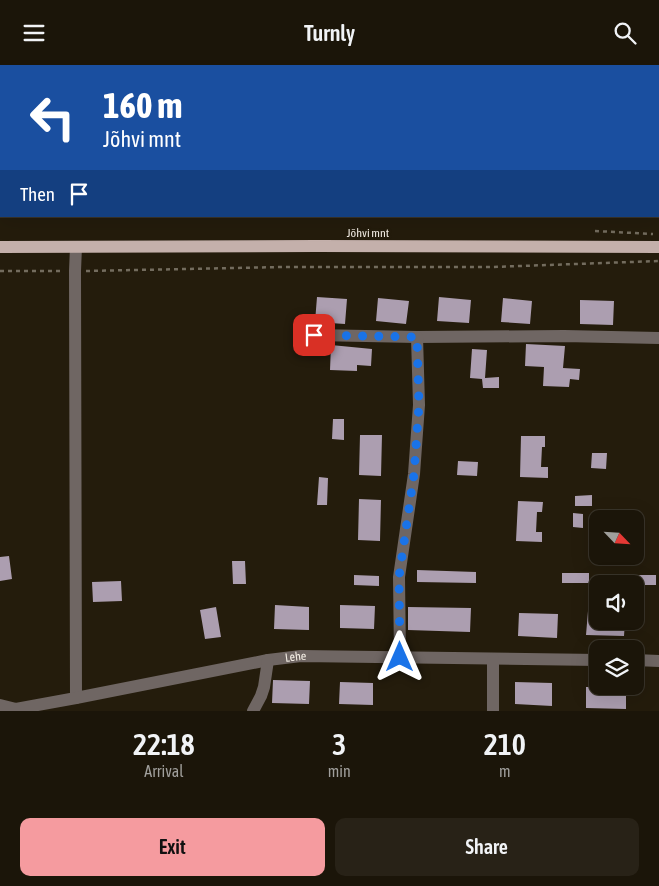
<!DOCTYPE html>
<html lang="en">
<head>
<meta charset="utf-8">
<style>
	:root { --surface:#1b1509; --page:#282217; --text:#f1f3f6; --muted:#a09f9c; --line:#39342a; --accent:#f59b9f }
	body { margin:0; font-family:"Asap Condensed",sans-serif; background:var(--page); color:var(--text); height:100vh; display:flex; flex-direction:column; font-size:19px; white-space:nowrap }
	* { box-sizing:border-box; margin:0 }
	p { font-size:16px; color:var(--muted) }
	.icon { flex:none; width:28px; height:28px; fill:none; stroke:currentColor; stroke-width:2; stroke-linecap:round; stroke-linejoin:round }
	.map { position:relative; height:646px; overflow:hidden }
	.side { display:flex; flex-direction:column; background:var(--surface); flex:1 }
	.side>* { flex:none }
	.banner { position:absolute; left:0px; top:0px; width:660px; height:152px; box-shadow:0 5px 20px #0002,0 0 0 1px var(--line); background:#1a4fa0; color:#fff; overflow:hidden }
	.needle { width:32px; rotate:115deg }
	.buttons { position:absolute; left:589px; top:445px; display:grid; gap:10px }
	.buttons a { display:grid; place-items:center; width:55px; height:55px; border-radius:10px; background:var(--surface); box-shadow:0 5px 20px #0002,0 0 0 1px var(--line); font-size:25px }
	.pin { position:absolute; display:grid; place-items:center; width:42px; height:42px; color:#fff; margin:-21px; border-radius:10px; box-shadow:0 2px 8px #0006 }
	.me { position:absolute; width:55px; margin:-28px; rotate:0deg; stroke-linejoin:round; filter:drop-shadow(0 0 4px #0008) }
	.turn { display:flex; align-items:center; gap:18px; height:105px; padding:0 20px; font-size:22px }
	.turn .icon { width:65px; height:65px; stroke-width:2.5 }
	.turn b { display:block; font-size:35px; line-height:42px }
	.then { display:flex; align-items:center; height:48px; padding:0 20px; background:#0003; gap:10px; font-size:19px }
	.eta { display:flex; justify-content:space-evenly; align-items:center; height:85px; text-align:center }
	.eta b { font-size:30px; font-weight:600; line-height:35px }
	.action { display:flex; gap:10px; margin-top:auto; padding:10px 20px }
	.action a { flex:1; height:58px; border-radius:10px; background:var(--accent); color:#111; font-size:20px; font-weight:600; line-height:58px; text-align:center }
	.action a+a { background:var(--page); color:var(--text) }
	header { display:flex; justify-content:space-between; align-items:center; height:65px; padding:0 20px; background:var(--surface); font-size:22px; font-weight:600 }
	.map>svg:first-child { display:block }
	.building { fill:#ac9eb0 }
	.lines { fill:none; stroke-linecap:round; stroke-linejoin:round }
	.path { stroke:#736c5e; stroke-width:2.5; stroke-dasharray:4 4; stroke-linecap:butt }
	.minor { stroke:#6f6663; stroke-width:12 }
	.major { stroke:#c4b0ab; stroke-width:12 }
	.route { stroke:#1a73e8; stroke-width:9; stroke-dasharray:0 16.2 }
	.labels { text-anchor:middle; stroke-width:5; stroke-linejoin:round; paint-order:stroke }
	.street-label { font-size:12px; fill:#f4eee5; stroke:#241c0c }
</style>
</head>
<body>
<header><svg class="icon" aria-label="menu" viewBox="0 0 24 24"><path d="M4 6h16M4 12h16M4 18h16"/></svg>Turnly<svg class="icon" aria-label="search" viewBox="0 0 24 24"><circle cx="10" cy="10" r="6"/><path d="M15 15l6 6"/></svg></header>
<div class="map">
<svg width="659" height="646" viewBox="0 0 659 646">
	<rect width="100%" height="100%" fill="#241c0c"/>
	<path class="building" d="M317 232 347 234 345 259 315 257Z
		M439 232 471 235 469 258 437 256Z
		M378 233 409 236 406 259 376 256Z
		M503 233 532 236 530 259 501 257Z
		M580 235 614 236 613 260 580 259Z
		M526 279 565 281 563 303 580 304 579 315 570 314 569 322 543 321 544 302 525 301Z
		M331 280 372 284 371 301 357 300V306L330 305Z
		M472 284 487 285 485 313 499 312V323H483L482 314 470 313Z
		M333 354H344V375L332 374Z
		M360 370H382L381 411 359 410Z
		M521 371H545V382H542L541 402H548V413L520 412Z
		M592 388H607L606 404 591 403Z
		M458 396 478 397 477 411 457 410Z
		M319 412 328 413 327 440H317Z
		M592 430V441H575V431Z
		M359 434 381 435 380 476 358 475Z
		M518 436 543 437 542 447H537L536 467H542V477L516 476Z
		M573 448 583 449V463L573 462Z
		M9 491 12 514 0 516V492Z
		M232 496H245L246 519H233Z
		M417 505 476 507V518L417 517Z
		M562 508H589V518H562Z
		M354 510 379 511V521L354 520Z
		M635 510H656V520H635Z
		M121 516 122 536 93 537 92 517Z
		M275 540 309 542V565L274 564Z
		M340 540 375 541 374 564 340 563Z
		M216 542 221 572 205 574 200 545Z
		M408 542 471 543 470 567 408 565Z
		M588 546 598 547V556H625L624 571 586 570Z
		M519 548 558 549 557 573 518 571Z
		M273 615 310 616 309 639 272 638Z
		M340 617 373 618V640L339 639Z
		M515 617 552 618V641L515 639Z
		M586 622H626V644L586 643Z"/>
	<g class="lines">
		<path class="path" d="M526 0 534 1
			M544 1 558 0
			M595 166 653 169
			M0 206H63
			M86 206 284 202H492L659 196"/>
		<g class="minor">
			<path d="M314 270 417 272 564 271 659 273"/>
			<path d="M400 592 399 512 414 409 419 340 417 272"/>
			<path d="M635 595 659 596"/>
			<path d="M76 633 75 206 76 182"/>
			<path id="s1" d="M0 640 16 644 76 633 268 595 301 591 598 595"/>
			<path d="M253 646 261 631 264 622 268 595"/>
			<path d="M493 646V594"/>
		</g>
		<path class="major" d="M0 182 317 181 659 182"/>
	</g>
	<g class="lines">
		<path class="route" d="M314 270 417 272 419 340 414 409 399 512 400 592"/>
	</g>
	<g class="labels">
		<g class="street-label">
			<text x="368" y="172">Jõhvi mnt</text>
			<text dy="4" stroke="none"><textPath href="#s1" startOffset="301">Lehe</textPath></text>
		</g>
	</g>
</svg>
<div class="buttons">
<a><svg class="needle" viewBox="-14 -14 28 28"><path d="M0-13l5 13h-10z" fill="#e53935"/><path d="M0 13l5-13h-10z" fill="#a09f9c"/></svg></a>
<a><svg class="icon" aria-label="sound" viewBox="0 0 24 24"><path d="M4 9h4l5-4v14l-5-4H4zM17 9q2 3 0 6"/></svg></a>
<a><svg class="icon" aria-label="layers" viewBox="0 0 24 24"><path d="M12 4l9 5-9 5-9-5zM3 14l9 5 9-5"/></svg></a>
</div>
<div class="pin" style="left:314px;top:270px;background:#d93025"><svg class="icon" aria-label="arrive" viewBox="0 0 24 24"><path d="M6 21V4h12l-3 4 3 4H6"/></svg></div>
<svg class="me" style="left:400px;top:592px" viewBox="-20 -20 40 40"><path d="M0-17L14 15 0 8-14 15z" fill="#1a73e8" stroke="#fff" stroke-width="4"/></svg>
<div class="banner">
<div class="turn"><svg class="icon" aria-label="left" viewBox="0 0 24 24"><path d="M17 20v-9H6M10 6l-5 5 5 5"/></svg><div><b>160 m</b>Jõhvi mnt</div></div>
<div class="then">Then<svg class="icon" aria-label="arrive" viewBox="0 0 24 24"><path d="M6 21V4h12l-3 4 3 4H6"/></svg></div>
</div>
</div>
<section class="side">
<div class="eta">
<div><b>22:18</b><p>Arrival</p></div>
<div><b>3</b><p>min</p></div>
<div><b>210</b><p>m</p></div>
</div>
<div class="action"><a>Exit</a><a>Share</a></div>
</section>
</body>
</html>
